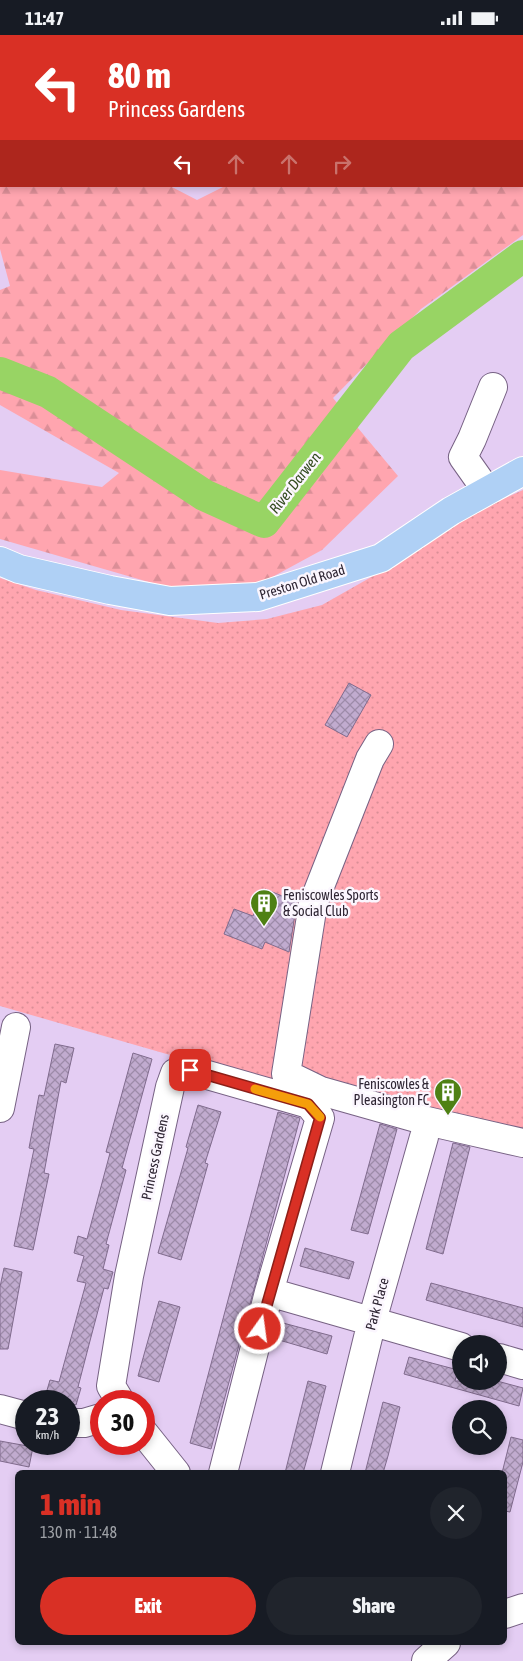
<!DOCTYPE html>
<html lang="en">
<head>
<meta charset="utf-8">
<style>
	:root { --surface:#171b24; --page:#20242c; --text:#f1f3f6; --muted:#9ea1a6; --accent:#d93025 }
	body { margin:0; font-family:"Asap Condensed",sans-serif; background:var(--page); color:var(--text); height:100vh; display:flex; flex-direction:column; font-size:19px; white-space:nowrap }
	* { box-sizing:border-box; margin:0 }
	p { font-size:16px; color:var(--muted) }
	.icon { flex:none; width:28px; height:28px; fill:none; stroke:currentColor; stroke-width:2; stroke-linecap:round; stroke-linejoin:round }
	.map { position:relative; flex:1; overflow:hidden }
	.sheet { position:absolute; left:15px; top:1435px; width:492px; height:175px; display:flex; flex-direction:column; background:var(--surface); border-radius:8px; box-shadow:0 2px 8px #0003 }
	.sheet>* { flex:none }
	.guide { position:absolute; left:0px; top:0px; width:524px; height:152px; box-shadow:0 2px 8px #0003; background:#d93025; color:#fff; overflow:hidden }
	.controls { position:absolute; left:452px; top:1300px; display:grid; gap:10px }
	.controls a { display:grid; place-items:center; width:55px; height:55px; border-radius:50%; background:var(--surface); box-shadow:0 2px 8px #0003; font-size:25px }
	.speed { position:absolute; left:15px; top:1355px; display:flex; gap:10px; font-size:25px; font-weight:700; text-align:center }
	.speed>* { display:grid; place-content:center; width:65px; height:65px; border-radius:50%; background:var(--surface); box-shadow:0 2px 8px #0003; line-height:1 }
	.speed small { font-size:12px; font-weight:400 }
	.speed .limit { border:8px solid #d22; background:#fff; color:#111 }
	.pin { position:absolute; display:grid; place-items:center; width:42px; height:42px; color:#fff; margin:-21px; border-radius:10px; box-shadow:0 2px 8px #0006 }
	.me { position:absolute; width:55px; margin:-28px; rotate:14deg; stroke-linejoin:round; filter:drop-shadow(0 0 4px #0008) }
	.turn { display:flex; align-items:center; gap:18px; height:105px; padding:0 25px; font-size:22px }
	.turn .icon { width:65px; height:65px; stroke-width:2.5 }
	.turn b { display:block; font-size:35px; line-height:42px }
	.lanes { display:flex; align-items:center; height:48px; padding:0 25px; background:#0003; justify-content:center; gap:25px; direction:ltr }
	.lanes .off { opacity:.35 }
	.round { display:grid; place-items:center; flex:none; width:52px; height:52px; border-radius:26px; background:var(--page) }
	.summary { display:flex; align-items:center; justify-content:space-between; height:85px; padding:0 25px }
	h1 { font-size:30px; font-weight:800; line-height:38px; color:var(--accent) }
	.cta { display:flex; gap:10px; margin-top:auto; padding:10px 25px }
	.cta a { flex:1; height:58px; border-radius:30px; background:var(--accent); color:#fff; font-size:20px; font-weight:800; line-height:58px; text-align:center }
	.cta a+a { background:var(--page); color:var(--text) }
	.status { display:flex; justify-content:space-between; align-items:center; height:35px; padding:0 25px; background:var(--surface); direction:ltr }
	.status svg { height:14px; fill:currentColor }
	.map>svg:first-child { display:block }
	.forest { fill:url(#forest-firs) }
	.park { fill:url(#park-dots) }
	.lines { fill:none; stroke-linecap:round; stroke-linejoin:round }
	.river { stroke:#98d464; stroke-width:32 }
	.building { fill:url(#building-cross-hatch); stroke:#806b8d }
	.minor-casing { stroke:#776284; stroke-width:30 }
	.major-casing { stroke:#fff; stroke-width:30 }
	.minor { stroke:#fff; stroke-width:28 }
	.major { stroke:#afd0f5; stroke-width:28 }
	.route-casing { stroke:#8d1f18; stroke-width:12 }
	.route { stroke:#d93025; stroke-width:9 }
	.slow { stroke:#f59e0b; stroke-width:9 }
	.labels { text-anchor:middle; stroke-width:5; stroke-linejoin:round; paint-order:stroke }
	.street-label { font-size:14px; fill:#2e2533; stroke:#fbf6fe }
	.poi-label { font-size:14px; fill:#2e2533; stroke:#fbf6fe; text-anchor:start }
	.water-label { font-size:15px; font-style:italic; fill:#344c20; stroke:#fbf6fe }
</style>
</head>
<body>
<div class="status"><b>11:47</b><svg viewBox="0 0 49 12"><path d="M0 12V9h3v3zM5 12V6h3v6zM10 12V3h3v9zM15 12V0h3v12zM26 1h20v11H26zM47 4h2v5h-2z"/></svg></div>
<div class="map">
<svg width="523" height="1626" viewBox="0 0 523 1626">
	<defs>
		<pattern id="forest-firs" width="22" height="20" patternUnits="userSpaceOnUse" patternTransform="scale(1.25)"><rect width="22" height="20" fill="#ffa5af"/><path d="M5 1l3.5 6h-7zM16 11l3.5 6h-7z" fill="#db8e97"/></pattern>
		<pattern id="park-dots" width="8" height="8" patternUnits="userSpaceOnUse" patternTransform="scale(1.25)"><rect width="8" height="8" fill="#ffa5af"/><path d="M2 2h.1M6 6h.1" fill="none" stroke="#db8e97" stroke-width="1.8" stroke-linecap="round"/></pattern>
		<pattern id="building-cross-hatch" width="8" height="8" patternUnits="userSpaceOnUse" patternTransform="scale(1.25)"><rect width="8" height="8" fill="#c1abcf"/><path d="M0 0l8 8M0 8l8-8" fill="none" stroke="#9d8ba9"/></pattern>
	</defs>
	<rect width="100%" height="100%" fill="#e4cdf3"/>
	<path class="forest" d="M0 0 44 1H1V151H170L197 165 225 151H522V1H404L523 0V200L421 274 333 363 398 441 322 515 254 552H166L0 504V435L102 452 119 438 0 370V255L10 251 0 214Z"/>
	<path class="park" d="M523 455V1115L236 1039 0 971V543L36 555 121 575 218 588 267 584 322 570 410 520 474 477Z"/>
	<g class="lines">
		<path class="river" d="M0 338 48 357 204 460 264 487 401 311 523 221"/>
	</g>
	<path class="building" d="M349 648 371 660 347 702 325 690Z
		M265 854 297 867 289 917 265 907 262 914 224 899 234 874 253 881Z
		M55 1009 74 1013 66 1048 61 1046 44 1138 49 1139 33 1215 14 1211 34 1114 29 1113 39 1060 44 1061Z
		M133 1018 152 1024 122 1133 126 1135 106 1209 109 1210 103 1234 113 1237 108 1254 104 1253 91 1302 78 1352 81 1353 76 1370 69 1368V1366H61L45 1362 50 1345 59 1347 86 1248 77 1246 84 1221 74 1218 78 1201 87 1204 110 1118 106 1117Z
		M198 1070 221 1077 205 1128 208 1129 181 1225 158 1218 188 1113 186 1112Z
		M278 1077 300 1083 211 1414 190 1408Z
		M380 1089 397 1094 368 1199 351 1195Z
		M453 1108 470 1112 443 1219 426 1214Z
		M305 1213 354 1227 349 1244 300 1231Z
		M4 1233 22 1237 8 1314H0V1252Z
		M431 1248 523 1273V1292L426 1265Z
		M159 1266 180 1272 159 1347 138 1341Z
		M283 1288 332 1301 327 1319 279 1305Z
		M409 1322 458 1335 455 1346H497L523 1353 519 1371 404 1339Z
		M308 1346 326 1351 311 1410 303 1438H285Z
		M383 1367 400 1372 388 1421 383 1438H365Z
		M511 1402 523 1405V1427L510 1477 505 1476V1438H502Z
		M0 1406 33 1412 29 1432 0 1426Z"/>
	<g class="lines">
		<g class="minor-casing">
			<path id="minor" d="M487 456 463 422 472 404 493 352
				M379 709 370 724 313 869 286 1039 321 1056 427 1086 523 1108
				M0 1073 16 992
				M269 1257 461 1312
				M499 1323 523 1330
				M120 1366 111 1351 129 1241 170 1052 175 1038 190 1035 309 1069 320 1083 269 1257 223 1438
				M0 1374 26 1381
				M69 1388H84L101 1383
				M144 1398 176 1438
				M335 1438 372 1286 424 1102
				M505 1579 523 1573
				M426 1626 446 1608"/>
		</g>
		<g class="major-casing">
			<path id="major" d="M0 526 19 534 110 555 170 566 258 562 381 523 451 476 523 436"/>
		</g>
		<use href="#minor" class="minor"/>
		<use href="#major" class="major"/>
	</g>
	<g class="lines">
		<g class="route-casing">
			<path id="route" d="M190 1035 308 1069 320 1083 260 1294"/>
		</g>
		<use href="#route" class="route"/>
		<path class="slow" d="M255 1054 308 1069 320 1082"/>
	</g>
	<defs>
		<g id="building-pin" transform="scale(1.4375)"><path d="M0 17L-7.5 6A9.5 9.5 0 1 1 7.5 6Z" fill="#4f8114" stroke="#fbf6fe"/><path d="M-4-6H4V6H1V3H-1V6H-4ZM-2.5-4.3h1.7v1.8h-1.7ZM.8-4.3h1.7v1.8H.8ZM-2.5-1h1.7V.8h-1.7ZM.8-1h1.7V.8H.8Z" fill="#fff"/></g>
	</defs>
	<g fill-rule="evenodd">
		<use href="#building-pin" x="264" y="868"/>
		<use href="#building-pin" x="448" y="1057"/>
	</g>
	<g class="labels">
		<g class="street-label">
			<text transform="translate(302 547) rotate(-17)" y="5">Preston Old Road</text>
			<text transform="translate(155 1122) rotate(-78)" y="5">Princess Gardens</text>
			<text transform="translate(377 1269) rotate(-75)" y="5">Park Place</text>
		</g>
		<g class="poi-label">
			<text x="283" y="865">Feniscowles Sports<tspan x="283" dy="16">&amp; Social Club</tspan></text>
			<text x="429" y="1054" text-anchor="end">Feniscowles &amp;<tspan x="429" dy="16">Pleasington FC</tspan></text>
		</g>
		<g class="water-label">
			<text transform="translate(295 448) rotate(-52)" y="5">River Darwen</text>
		</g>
	</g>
</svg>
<div class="controls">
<a><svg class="icon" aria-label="sound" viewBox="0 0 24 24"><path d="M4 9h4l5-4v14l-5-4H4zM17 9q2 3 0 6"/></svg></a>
<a><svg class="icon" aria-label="search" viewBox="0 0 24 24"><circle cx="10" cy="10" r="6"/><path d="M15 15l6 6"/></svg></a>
</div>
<div class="speed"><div>23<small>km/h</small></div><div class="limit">30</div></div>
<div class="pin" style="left:190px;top:1035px;background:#d93025"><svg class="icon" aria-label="arrive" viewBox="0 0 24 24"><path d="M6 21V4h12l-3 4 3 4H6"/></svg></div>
<svg class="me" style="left:260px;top:1294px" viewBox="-20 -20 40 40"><circle r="17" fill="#d93025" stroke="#fff" stroke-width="3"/><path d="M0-11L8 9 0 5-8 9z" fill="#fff"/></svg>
<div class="guide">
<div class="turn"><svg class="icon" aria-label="left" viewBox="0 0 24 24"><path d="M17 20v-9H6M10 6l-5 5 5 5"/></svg><div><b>80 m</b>Princess Gardens</div></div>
<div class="lanes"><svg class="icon" aria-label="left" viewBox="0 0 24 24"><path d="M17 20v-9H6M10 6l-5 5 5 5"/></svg><svg class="icon off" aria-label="ahead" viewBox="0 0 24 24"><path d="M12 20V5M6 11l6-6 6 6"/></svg><svg class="icon off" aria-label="ahead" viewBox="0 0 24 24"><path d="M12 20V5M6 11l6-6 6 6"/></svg><svg class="icon off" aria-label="right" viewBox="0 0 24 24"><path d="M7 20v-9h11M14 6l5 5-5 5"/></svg></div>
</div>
<section class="sheet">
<div class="summary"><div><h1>1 min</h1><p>130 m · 11:48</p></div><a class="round"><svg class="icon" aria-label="close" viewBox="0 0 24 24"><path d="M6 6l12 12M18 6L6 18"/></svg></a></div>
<div class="cta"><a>Exit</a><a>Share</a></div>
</section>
</div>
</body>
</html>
